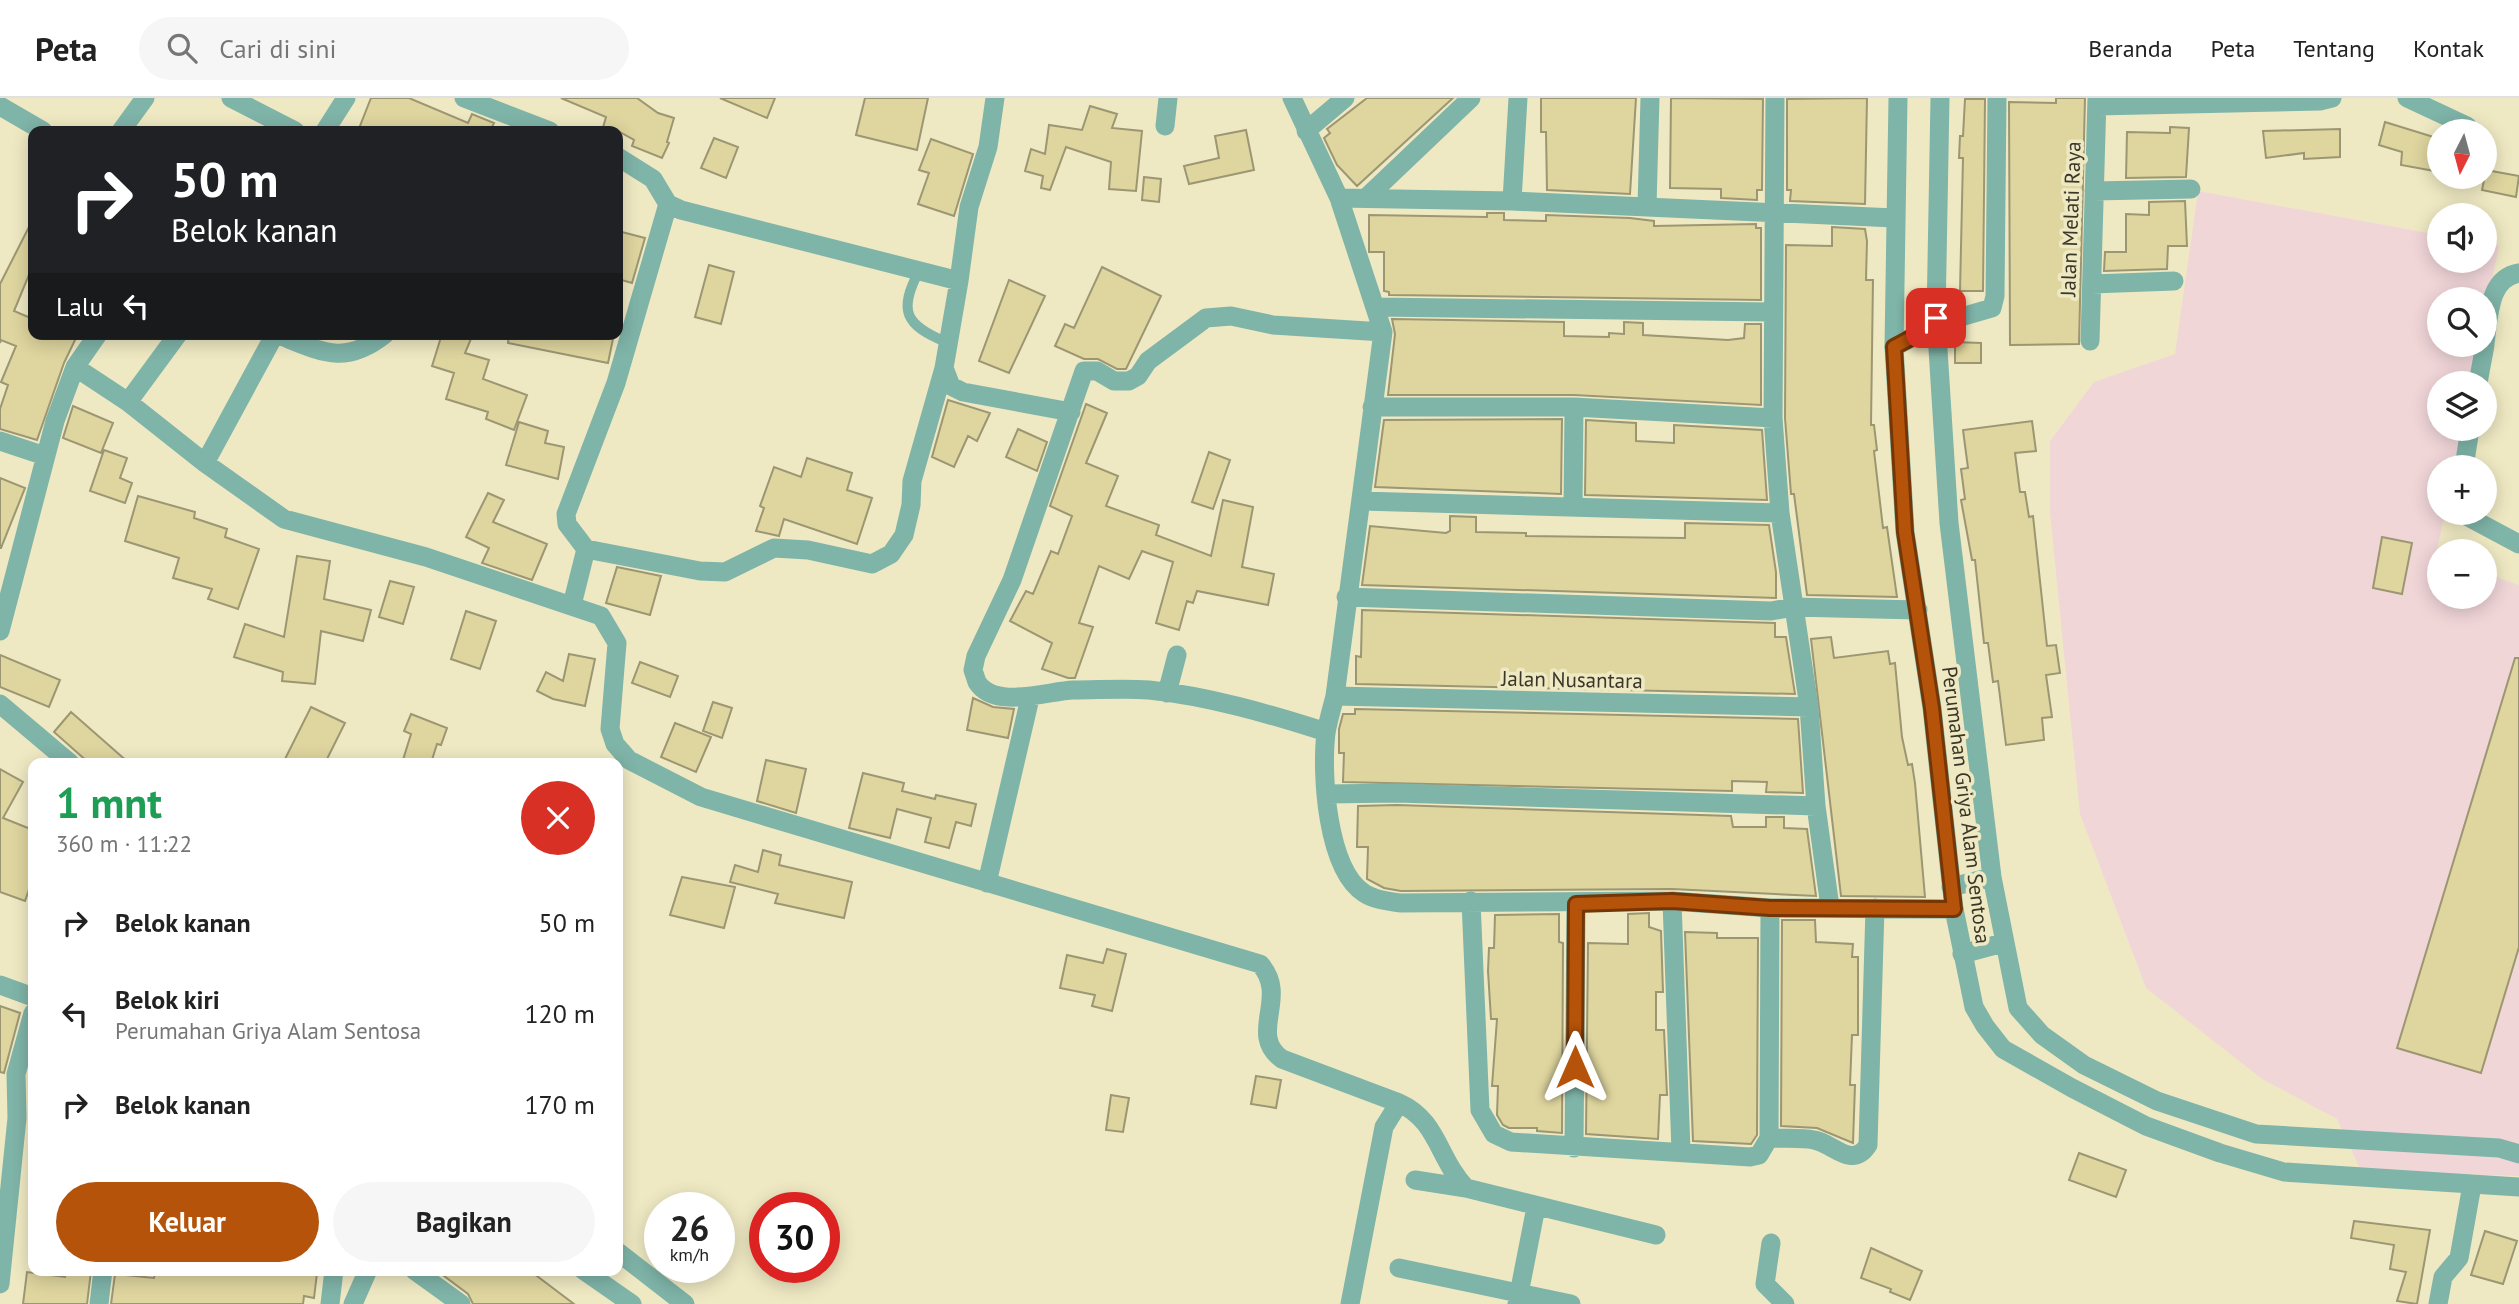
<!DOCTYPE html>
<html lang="id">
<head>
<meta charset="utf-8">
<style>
	:root { --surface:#fff; --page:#f6f6f6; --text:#222; --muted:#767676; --line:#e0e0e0; --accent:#b45309 }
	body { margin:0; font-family:"PT Sans",sans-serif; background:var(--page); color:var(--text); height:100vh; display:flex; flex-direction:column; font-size:26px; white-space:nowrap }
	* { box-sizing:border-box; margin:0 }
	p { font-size:23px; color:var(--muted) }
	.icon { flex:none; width:38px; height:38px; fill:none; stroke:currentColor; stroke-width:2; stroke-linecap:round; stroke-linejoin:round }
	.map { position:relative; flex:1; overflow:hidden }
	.side { position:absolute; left:28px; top:660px; width:595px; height:518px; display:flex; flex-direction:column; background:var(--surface); border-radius:14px; box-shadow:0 4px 18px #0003 }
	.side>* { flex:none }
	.top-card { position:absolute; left:28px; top:28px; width:595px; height:214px; border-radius:14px; box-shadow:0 4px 18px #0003; background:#202124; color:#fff; overflow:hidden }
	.needle { width:46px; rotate:186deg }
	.controls { position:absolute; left:2427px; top:21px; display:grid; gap:14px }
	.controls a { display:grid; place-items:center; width:70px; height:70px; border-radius:50%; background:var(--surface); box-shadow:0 4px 18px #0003; font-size:35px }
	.speed { position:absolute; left:644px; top:1094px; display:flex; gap:14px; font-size:35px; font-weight:700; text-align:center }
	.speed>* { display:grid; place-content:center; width:91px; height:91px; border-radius:50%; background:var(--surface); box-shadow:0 4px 18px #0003; line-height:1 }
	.speed small { font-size:18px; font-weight:400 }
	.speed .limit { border:10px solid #d22; background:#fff; color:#111 }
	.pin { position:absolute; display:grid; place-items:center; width:60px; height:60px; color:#fff; margin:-30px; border-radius:14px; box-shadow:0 4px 10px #0006 }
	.me { position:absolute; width:77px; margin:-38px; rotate:0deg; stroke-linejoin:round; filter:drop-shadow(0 0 5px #0008) }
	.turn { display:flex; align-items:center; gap:24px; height:147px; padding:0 28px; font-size:32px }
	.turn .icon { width:91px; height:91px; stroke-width:2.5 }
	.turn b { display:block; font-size:49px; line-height:60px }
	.then { display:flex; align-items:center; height:66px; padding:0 28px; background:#0003; gap:14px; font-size:26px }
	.round { display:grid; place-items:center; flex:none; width:74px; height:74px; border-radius:37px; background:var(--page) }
	.overview { display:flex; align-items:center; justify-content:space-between; height:119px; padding:0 28px }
	h1 { font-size:42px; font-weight:600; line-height:52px; color:#1e9e55 }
	.action { display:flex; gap:14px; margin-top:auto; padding:14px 28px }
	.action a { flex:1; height:80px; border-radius:42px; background:var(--accent); color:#fff; font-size:28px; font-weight:600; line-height:80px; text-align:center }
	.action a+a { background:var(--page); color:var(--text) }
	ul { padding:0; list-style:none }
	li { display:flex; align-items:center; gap:21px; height:91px; padding:0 28px }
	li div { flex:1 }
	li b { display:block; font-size:26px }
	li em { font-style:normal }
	header { display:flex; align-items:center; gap:42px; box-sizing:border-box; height:98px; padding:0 35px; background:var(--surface); border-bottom:2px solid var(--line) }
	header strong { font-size:33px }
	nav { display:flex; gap:38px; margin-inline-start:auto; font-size:24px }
	.search { width:490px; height:63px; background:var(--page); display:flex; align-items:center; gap:18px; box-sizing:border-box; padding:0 24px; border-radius:38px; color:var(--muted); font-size:26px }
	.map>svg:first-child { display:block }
	.industrial { fill:#f1d6d8 }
	.building { fill:#ded59f; stroke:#9c9673; stroke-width:2 }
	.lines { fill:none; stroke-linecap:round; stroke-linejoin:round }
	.service { stroke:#7fb4a8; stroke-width:10 }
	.minor { stroke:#7fb4a8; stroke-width:19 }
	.tertiary { stroke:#7fb4a8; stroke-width:19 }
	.route-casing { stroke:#753606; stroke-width:18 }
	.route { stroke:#b45309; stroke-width:12 }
	.labels { text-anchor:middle; stroke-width:7; stroke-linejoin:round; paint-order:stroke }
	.street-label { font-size:21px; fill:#3a3729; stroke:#efe9c3 }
</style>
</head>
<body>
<header>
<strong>Peta</strong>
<div class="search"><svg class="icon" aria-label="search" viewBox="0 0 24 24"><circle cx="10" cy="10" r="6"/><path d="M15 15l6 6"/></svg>Cari di sini</div>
<nav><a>Beranda</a><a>Peta</a><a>Tentang</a><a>Kontak</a></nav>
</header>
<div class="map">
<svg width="2519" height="1206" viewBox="0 0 2519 1206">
	<rect width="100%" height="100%" fill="#efe9c3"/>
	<path class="industrial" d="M2198 93 2439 137 2440 163H2485V146L2499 148 2485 216V201H2440V247H2479L2471 285H2440V331H2462L2454 369H2440V415H2445L2436 457 2439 459 2440 499H2485V475L2519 487V1078L2361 1073 2337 1021 2262 981 2146 890 2080 716 2050 415V343L2094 284 2175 256Z"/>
	<path class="building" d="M371 0H409L468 25 472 16 494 25 490 33H358Z
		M561 0H637L658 15 674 20 667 44 669 45 662 60 632 48 634 42 618 33H602L606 19Z
		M720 0H775L767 20Z
		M865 0H928L917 52 856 37Z
		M1367 0H1453L1357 88 1337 67 1324 40 1330 35 1327 31Z
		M1541 0H1636L1630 96 1547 92 1546 34H1541Z
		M1671 0 1763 1 1762 92H1757V102L1721 100V91L1670 90Z
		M1867 0 1865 106 1790 103 1791 92H1787V1Z
		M2056 0H2085L2079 246 2010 247 2009 4 2056 5Z
		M1965 1H1985L1983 193H1960L1963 60H1959L1960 38H1963Z
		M1090 8 1117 16 1112 30 1142 33 1136 93 1109 91 1111 64 1066 49 1050 92 1041 90 1043 78 1025 73 1031 51 1045 56 1049 27 1082 32Z
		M2385 24 2440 41V74L2401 67 2402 54 2379 47Z
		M2170 29 2189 30 2186 79 2126 80 2127 34 2170 35Z
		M2340 31V59L2304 61V55L2266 60 2263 33Z
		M1246 32 1254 72 1189 86 1184 68 1219 60 1215 38Z
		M714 40 738 49 726 80 701 70Z
		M931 41 973 56 954 118 918 106 929 75 919 72Z
		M2486 72 2519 78 2516 99 2482 92Z
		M1144 79 1161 81 1159 104 1142 102Z
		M2185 103 2187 148H2168L2167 171 2104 173 2105 154H2126V116L2149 117V104Z
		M1487 115H1504V122L1546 123V117L1630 120 1654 123V128L1756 126V130H1761V202L1389 197V194L1384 193V154H1369V117L1487 119Z
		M33 121V167L14 213 33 221V236H67L76 240 64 265 37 342 0 331V311L8 287 1 284 16 248 1 242 0 245V186Z
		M1832 129 1865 131 1867 143 1866 182H1873L1871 327H1874L1877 352 1874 353 1883 430 1887 429 1897 499 1807 497 1794 396H1791L1785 320 1786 147 1832 148Z
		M618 133 645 140 632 185 618 181Z
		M709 167 734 174 721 226 695 219Z
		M1102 169 1161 198 1126 271H1117L1098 261H1084L1055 248 1065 226 1074 230Z
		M1009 182 1045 198 1009 275 979 263Z
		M1392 221 1564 224V238L1609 239V235L1624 236V224L1643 225V237L1728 242 1744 240 1745 226H1761V307L1574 297H1388L1395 236Z
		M442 236H473L465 255 489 262 483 281 527 297 514 332 486 321 488 314 446 301 454 275 432 268Z
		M509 236H614L608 265 508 245Z
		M1955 244 1981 245V265H1955Z
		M948 302 990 315 977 343 968 338 954 369 932 359Z
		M1086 306 1107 315 1086 365 1118 378 1106 408 1159 427 1156 437 1211 458 1223 402 1253 409 1242 469 1274 476 1268 507 1197 493 1193 505 1187 503 1179 532 1156 525 1173 464 1142 453 1129 481 1099 468 1079 525 1093 529 1075 580H1068L1042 571 1052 545 1010 523 1026 493 1033 496 1051 453 1058 456 1072 418 1050 408Z
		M73 308 113 325 101 355 63 340Z
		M1562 321 1561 396 1375 389 1384 322Z
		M1586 322 1636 325V343L1674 345V327L1762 332 1767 402 1585 397Z
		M2032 323 2036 353 2015 355 2020 394H2025L2029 419 2033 418 2047 548 2056 547 2060 575 2046 577 2052 619 2042 620 2044 642 2006 647 1998 583 1993 584 1988 545H1984L1975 462H1972L1961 402 1965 401 1961 371 1968 370 1963 332Z
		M519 324 548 333 545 345 564 349 558 381 506 367Z
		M1018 331 1047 344 1037 373 1006 359Z
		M104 352 127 360 120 380 132 385 125 405 90 393Z
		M1209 354 1230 362 1213 411 1192 404Z
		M807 360 852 375 847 392 872 400 857 446 784 421 779 438 756 433 764 410 760 408 774 369 801 379Z
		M0 380 25 390 1 450H0Z
		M488 395 504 402 493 424 547 446 532 482 482 465 489 450 466 439Z
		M138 398 195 414 194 420 227 431 225 439 259 451 238 511 208 501 212 491 173 480 179 460 125 443Z
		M1450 418 1476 419V434L1526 435V438L1685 440V425L1769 427 1776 474V500L1362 487 1370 428 1446 435 1450 433Z
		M2382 439 2412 445 2402 496 2373 490Z
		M297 458 330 463 324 501 371 512 363 543 321 533 315 586 282 583 283 574 234 559 245 526 284 539Z
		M617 469 661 478 650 517 606 505Z
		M390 483 414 489 403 526 379 519Z
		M1362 512 1775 525V539H1786L1795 596 1356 586V558L1361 559Z
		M466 513 496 523 480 571 451 561Z
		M1831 539 1834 560 1888 553 1890 566 1895 565 1902 639 1908 667 1912 666 1915 685 1925 799 1841 798 1811 541Z
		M569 556 595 561 585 608 553 601 537 593 546 574 563 583Z
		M0 557 60 582 49 609 0 589Z
		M2515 560H2519V849L2481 975 2397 950Z
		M640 564 678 578 670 599 632 585Z
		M973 600 993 609 1014 611 1008 640 967 632Z
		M713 604 732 610 722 640 703 633Z
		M311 609 345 625 325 665H283Z
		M1355 611 1798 621 1803 695 1766 694 1767 684 1732 683V693L1343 684 1344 655H1339V631L1343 616H1355Z
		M71 614 129 665H89L54 634Z
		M411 616 447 630 441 647 437 646 431 665H402L411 636 404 633Z
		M675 625 711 639 696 674 661 659Z
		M766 662 806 671 796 715 757 703Z
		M0 671 23 684 3 720 33 732V780L25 803 0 794Z
		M863 675 904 685 902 693 935 701 936 697 976 706 971 728 956 724 949 750 925 744 931 720 897 711 890 740 849 730Z
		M1397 707 1731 718 1733 729H1766V719H1784V730L1807 731 1816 798 1672 791 1401 793 1384 790 1367 781 1368 749H1357L1358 708Z
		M763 752 781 757 779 767 852 784 844 820 775 805 778 796 730 784 735 767 758 774Z
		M682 779 735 789 724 830 670 817Z
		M1649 815V829L1661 833 1663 894H1656V932H1664L1667 997H1660L1658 1041 1586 1036 1588 845 1628 846V816Z
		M1559 816V844L1563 845 1562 1035 1537 1033V1030H1509L1503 1027 1497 1017 1498 988H1492L1497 921H1491L1488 873 1489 850H1494L1495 817Z
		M1782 822H1815L1816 844 1853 846 1852 859H1858V937H1852L1850 987H1855L1853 1045 1817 1030 1781 1028Z
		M1685 834 1717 835V840H1758L1757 1037 1751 1046 1693 1043Z
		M1107 851 1126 856 1112 913 1092 908 1095 897 1060 890 1067 857 1103 865Z
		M0 908 20 915 4 975 0 974Z
		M1256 978 1281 982 1276 1010 1251 1006Z
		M1111 997 1129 1000 1123 1034 1106 1032Z
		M2079 1055 2126 1072 2116 1099 2069 1082Z
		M2354 1123 2430 1132 2417 1206 2397 1203 2406 1174 2390 1171 2394 1147 2351 1140Z
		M2485 1133 2517 1143 2503 1186 2471 1177Z
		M1871 1150 1922 1173 1910 1202 1890 1194 1891 1191 1861 1180Z
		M66 1172 91 1173 87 1206H23L27 1174 65 1179Z
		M155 1172H304L317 1175 314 1200 304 1198 303 1206H111L115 1176 154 1180Z
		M436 1172H529L574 1206H473L468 1196Z"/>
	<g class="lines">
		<path class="service" d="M919 173C898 213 905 227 946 244"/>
		<path class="minor" d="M231 0 295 33
			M464 0 550 33
			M1292 0 1339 100 1383 234 1335 598C1332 610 1328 623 1326 635 1321 676 1327 771 1364 795 1374 802 1388 803 1400 805L1672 803 1770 810 1954 811
			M1775 0 1773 320 1780 415 1809 609 1816 708 1830 809
			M1940 0 1936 220 1949 425 1992 779 2018 910 2042 937 2084 967 2157 1003 2256 1036 2499 1050 2519 1056
			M2407 0 2467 28
			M0 8 43 33
			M2098 8 2320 3 2332 0
			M1165 28 1168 0
			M121 33 145 0
			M325 33 346 0
			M1306 33 1345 0
			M618 59 653 81 668 106 681 112 959 183 969 109 988 49 995 0
			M2094 93 2191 91
			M1367 99 1471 0
			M1339 100 1512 103 1895 120
			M1512 103 1518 0
			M1647 108 1650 0
			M959 183 944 270 951 288 963 294 1071 314
			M2092 186 2174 183
			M1377 209 1771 214
			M276 236C320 253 344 269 385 236
			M2090 243 2097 0
			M2485 245C2489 219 2488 180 2519 175
			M1894 249 1937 226 1992 210 1995 198 1997 0
			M75 269 128 304 205 365 284 421 426 459 601 518 617 545 610 631 615 646 629 662 701 699 1260 866C1290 899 1247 936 1282 961L1399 1005 1384 1029 1350 1206
			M2478 285 2485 247
			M128 304 178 236
			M1372 309H1574L1773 320
			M0 343 45 358
			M205 365 275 236
			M2464 369 2470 331
			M1361 403 1780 415
			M1573 409 1574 309
			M2461 415 2519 446
			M586 451 700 473 725 474 774 450 808 452 872 466 891 456 904 437 911 407 912 383 944 270
			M1346 499 1771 513 1793 509 1918 512
			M572 507 586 451 567 426 566 416 616 285 668 106
			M0 533 55 323 75 269 98 236
			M1167 595 1177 557
			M1335 598 1809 609
			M0 606 70 665
			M1326 634C1270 616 1208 598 1149 592 1124 590 1098 592 1073 592 1048 593 994 612 977 584L973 572 976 558 1012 482 1084 273H1097L1114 283H1129L1138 278 1148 263 1206 220 1231 218 1273 227 1383 234
			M1327 696 1397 695 1816 708
			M987 785 1030 600
			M1951 789 1992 779
			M1471 803 1480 1012 1494 1036 1511 1044 1750 1059 1759 1057 1769 1040C1784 1041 1799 1039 1814 1042 1833 1045 1852 1072 1868 1047L1875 810
			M1672 803 1681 1053
			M1962 856 2003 845
			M0 887 33 899
			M1399 1005C1438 1022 1438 1061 1466 1090L1656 1137
			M1769 1040 1770 810
			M1574 1050 1576 806
			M1415 1082 1466 1090
			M1771 1145 1765 1186 1785 1206
			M618 1154 685 1206
			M1399 1170 1571 1206
			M414 1172 461 1206
			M583 1172 632 1206
			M0 1186 17 1020 16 976 33 915
			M99 1206 103 1172
			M330 1206 334 1172
			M353 1206 368 1172
			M1517 1206 1536 1109
			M2438 1206 2443 1179 2459 1160 2472 1087"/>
		<path class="tertiary" d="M1898 0 1894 249 1905 434 1932 610 1954 811 1974 909 1985 928 2003 951 2072 990 2146 1028 2220 1055 2284 1074 2519 1089"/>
	</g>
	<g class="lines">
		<g class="route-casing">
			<path id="route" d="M1575 969 1576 806 1672 803 1770 810 1954 811 1932 610 1905 434 1894 249 1937 226 1936 220"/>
		</g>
		<use href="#route" class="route"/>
	</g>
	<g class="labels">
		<g class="street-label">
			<text transform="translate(2071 121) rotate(-88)" y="7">Jalan Melati Raya</text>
			<text transform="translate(1572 582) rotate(1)" y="7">Jalan Nusantara</text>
			<text transform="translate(1966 707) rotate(83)" y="7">Perumahan Griya Alam Sentosa</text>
		</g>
	</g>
</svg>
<div class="controls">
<a><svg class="needle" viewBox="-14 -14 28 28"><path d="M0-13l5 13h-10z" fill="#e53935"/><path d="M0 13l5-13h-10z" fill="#767676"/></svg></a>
<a><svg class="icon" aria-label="sound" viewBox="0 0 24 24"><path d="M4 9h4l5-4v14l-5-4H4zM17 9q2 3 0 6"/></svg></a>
<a><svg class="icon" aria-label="search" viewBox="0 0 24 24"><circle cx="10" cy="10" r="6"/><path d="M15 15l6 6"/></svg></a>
<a><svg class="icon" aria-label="layers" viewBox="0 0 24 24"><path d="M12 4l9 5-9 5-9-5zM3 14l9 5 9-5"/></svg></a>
<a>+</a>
<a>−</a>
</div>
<div class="speed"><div>26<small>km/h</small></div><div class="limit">30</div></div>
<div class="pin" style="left:1936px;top:220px;background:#d93025"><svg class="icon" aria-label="arrive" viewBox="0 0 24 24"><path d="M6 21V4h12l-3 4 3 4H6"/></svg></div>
<svg class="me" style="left:1575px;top:969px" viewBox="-20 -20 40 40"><path d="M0-17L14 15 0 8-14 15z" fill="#b45309" stroke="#fff" stroke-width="4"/></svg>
<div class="top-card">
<div class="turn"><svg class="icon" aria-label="right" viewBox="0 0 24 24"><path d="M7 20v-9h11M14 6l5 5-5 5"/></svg><div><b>50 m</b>Belok kanan</div></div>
<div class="then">Lalu<svg class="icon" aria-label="left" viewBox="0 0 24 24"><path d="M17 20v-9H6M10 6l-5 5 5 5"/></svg></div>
</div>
<section class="side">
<div class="overview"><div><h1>1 mnt</h1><p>360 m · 11:22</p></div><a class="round" style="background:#d93025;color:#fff"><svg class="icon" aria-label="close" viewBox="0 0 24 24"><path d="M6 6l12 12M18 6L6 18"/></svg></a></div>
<ul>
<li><svg class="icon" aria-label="right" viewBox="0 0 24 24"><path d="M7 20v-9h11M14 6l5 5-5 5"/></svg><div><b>Belok kanan</b></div><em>50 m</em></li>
<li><svg class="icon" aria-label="left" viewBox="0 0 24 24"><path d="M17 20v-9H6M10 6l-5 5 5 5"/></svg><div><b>Belok kiri</b><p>Perumahan Griya Alam Sentosa</p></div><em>120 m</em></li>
<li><svg class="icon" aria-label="right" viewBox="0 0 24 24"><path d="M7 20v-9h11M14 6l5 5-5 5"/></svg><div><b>Belok kanan</b></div><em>170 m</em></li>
</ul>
<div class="action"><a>Keluar</a><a>Bagikan</a></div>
</section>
</div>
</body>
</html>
